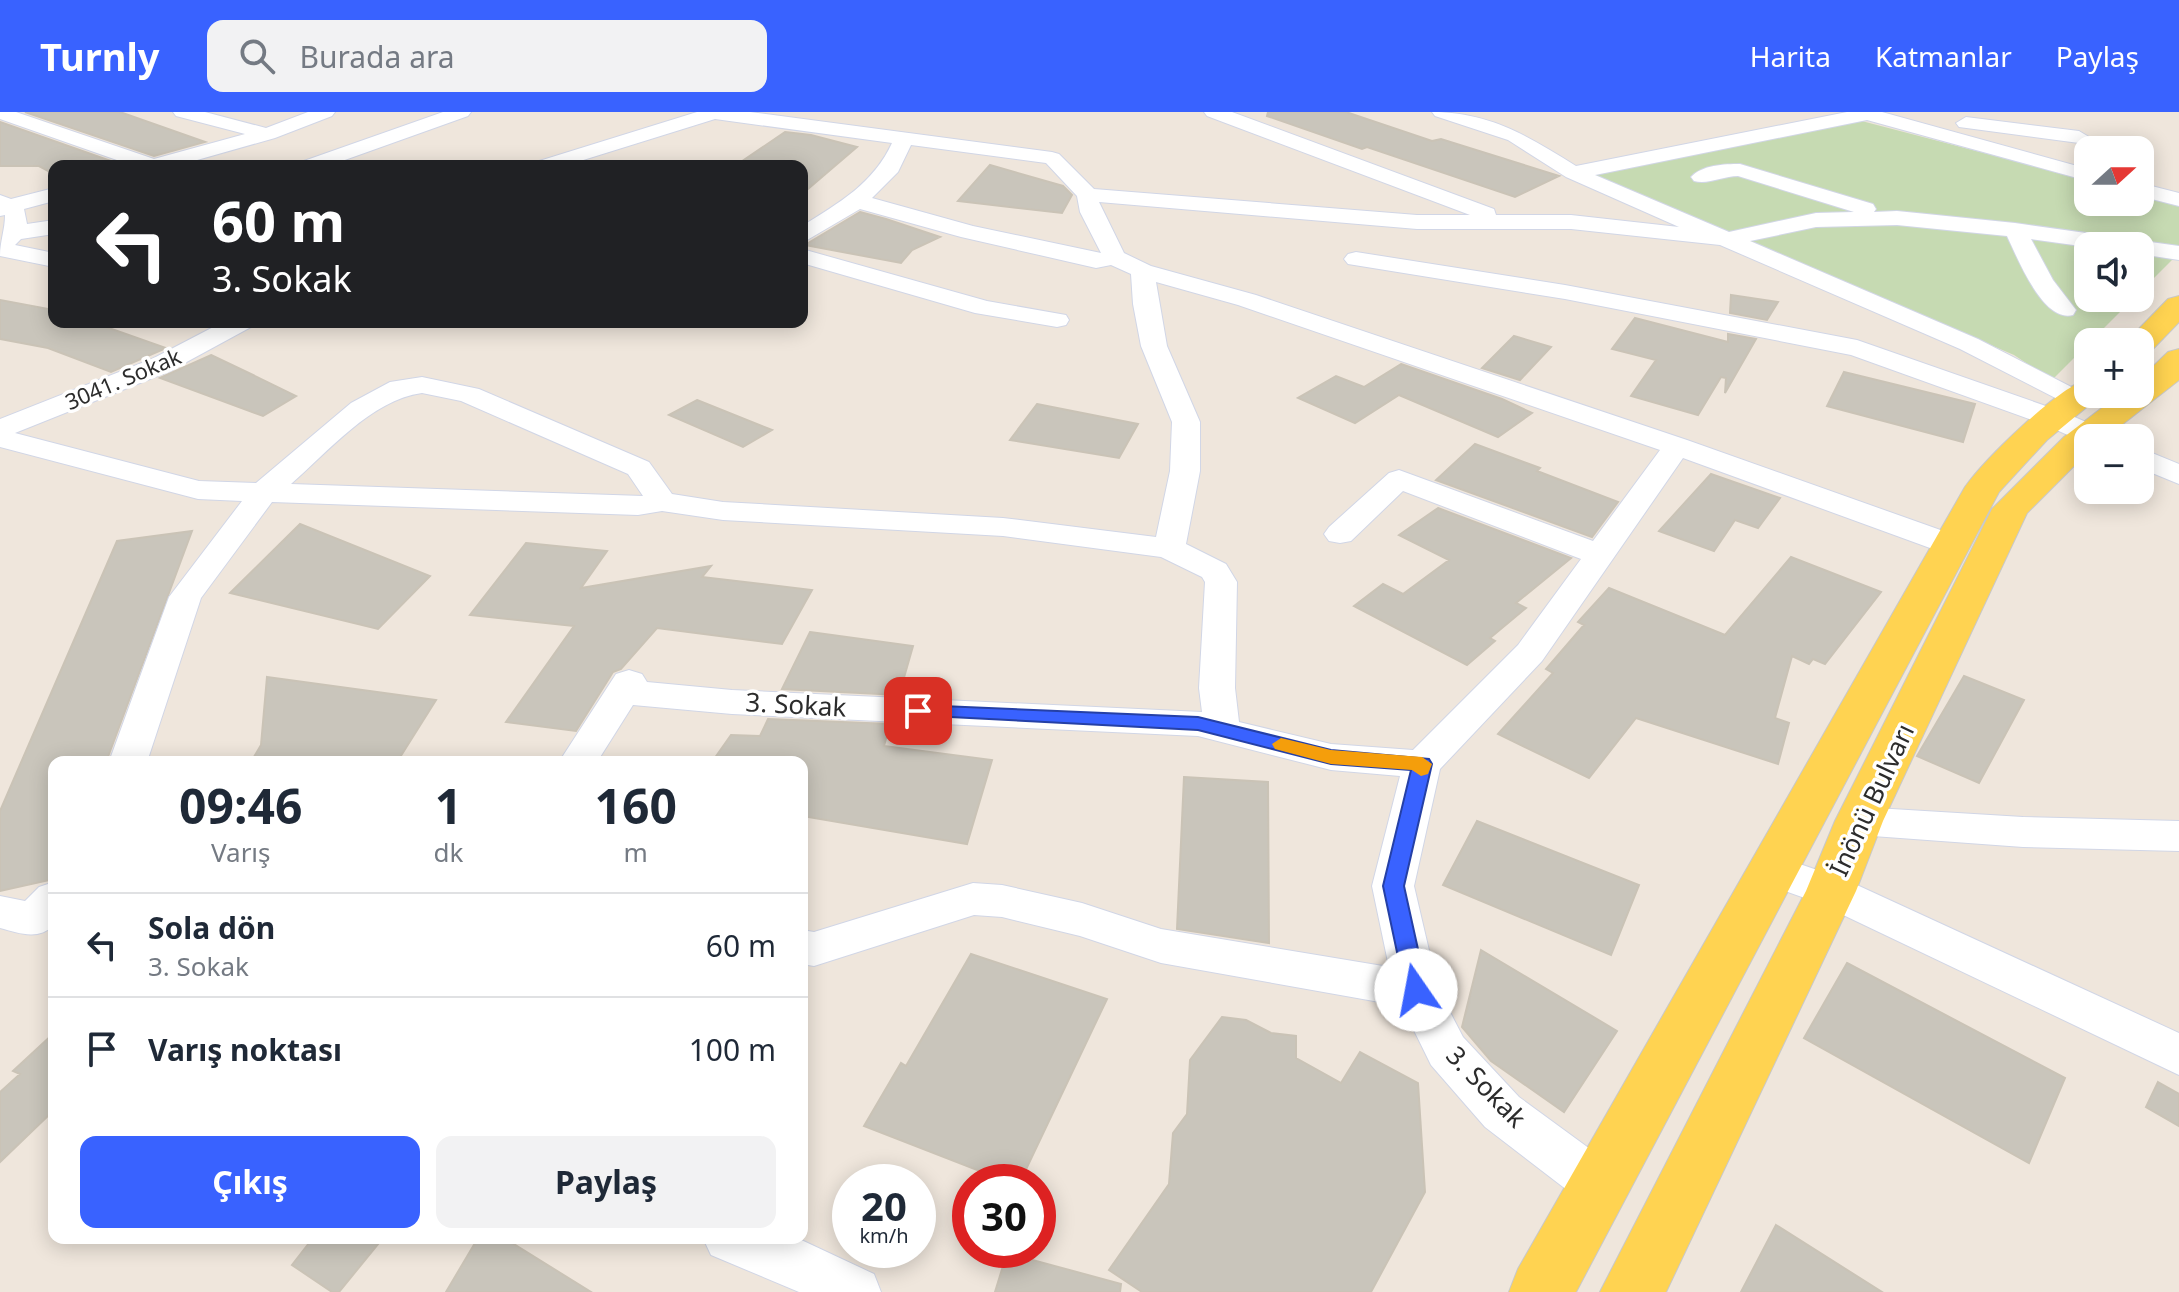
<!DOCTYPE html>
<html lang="tr">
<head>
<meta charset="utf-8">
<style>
	:root { --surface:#fff; --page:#f2f2f3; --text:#1f2937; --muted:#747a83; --line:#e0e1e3; --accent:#3962ff }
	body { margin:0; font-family:"Noto Sans",sans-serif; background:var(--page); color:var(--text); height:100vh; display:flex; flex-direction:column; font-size:30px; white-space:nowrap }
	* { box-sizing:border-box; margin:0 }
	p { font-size:26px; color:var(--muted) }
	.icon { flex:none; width:44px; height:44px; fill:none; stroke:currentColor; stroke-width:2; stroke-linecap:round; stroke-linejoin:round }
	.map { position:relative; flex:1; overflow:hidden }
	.details { position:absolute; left:48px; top:644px; width:760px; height:488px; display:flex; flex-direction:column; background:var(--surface); border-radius:16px; box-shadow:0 4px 20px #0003 }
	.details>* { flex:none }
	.top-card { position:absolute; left:48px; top:48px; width:760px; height:168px; border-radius:16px; box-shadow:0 4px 20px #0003; background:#202124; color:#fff; overflow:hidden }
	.needle { width:52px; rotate:69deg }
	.controls { position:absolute; left:2074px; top:24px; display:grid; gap:16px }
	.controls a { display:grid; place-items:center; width:80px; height:80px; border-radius:16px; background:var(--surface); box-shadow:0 4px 20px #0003; font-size:40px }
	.speed { position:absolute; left:832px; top:1052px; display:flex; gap:16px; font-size:40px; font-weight:700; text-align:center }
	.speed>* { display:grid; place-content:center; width:104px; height:104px; border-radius:50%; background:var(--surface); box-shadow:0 4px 20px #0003; line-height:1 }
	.speed small { font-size:20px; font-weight:400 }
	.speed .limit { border:12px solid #d22; background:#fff; color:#111 }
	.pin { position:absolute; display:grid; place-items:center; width:68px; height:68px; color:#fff; margin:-34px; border-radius:16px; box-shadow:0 4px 12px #0006 }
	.me { position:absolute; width:88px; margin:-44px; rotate:348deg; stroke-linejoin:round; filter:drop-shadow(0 0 6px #0008) }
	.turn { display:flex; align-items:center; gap:28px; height:168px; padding:0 32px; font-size:36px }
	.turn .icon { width:104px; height:104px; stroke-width:2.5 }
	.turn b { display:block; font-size:56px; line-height:68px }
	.eta { display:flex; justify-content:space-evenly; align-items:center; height:136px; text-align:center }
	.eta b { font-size:48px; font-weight:700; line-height:56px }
	.primary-button { display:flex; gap:16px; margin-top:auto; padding:16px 32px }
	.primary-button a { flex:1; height:92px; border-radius:16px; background:var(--accent); color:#fff; font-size:32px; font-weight:700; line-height:92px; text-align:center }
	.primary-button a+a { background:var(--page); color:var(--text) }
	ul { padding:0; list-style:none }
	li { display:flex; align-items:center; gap:24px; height:104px; padding:0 32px; border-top:2px solid var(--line) }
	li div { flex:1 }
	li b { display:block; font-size:30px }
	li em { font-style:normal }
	header { display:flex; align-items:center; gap:48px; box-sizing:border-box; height:112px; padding:0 40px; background:var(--accent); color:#fff }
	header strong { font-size:38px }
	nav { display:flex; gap:44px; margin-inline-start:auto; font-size:28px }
	.search { width:560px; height:72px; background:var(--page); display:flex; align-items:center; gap:20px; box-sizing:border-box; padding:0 28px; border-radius:16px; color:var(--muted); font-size:30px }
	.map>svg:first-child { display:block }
	.cemetery { fill:#c6dab2 }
	.building { fill:#c9c5bb; stroke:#cac3b6; stroke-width:2 }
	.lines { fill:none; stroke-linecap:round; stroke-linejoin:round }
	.minor-casing { stroke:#d1d6e6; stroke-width:2 }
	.major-casing { stroke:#c8c8c8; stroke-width:2 }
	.minor { fill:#fff; fill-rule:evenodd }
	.major { fill:#ffd351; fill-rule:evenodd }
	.route { fill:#3962ff; stroke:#2540a6; stroke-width:2 }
	.slow { fill:#f59e0b }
	.labels { text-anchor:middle; stroke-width:7; stroke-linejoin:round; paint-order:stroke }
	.far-street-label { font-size:22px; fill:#2c2c2c; stroke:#fff }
	.street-label { font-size:26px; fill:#2c2c2c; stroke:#fff }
</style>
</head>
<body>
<header>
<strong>Turnly</strong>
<div class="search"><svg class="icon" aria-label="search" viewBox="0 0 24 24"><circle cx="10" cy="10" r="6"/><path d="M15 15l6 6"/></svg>Burada ara</div>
<nav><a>Harita</a><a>Katmanlar</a><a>Paylaş</a></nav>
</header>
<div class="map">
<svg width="2179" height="1180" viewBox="0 0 2179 1180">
	<rect width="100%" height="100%" fill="#efe6dc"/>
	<path class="cemetery" d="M1854 7 2088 68V90H2140V82L2179 92V141L2140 180V134H2088V186H2134L2052 268 2014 243 1592 62Z"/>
	<path class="building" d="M25 0H120L205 30 154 44Z
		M1268 0H1346L1432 29 1441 27 1559 64 1515 85 1367 35 1362 37 1267 4Z
		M0 10 125 54H54V62L39 54H0Z
		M785 20 811 23 857 35 802 82V54H735Z
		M990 53 1063 74 1072 83 1062 101 958 89Z
		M860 100 886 107 940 125 912 138 901 151 805 133Z
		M1731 183 1778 190 1767 208 1730 201Z
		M0 188 54 198V210H92L166 236 111 260 48 236 0 227Z
		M1635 206 1728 230V222L1756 227 1725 281 1726 266 1721 265 1698 303 1631 284 1656 248 1612 237Z
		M1514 224 1551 235 1520 268 1482 256Z
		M211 243 253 263 296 284 263 304 160 266Z
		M1401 252 1502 287 1532 301 1498 325 1399 283 1355 311 1298 286 1336 264 1364 275Z
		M1844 260 1975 292 1963 330 1827 294Z
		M697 288 772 318 743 335 669 303Z
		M1037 292 1138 312 1119 346 1010 328Z
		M1475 332 1540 356 1537 359 1618 390 1592 425 1436 368Z
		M1711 362 1780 386 1758 416 1735 408 1714 439 1659 419Z
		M1438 396 1571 446 1516 491 1526 496 1490 526 1495 529 1467 553 1354 494 1383 472 1403 482 1449 448 1399 423Z
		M300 412 430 464 378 517 230 481Z
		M192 419 106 650H54V767L0 779V699L117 429Z
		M526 431 607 439 581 476 711 454 702 465 812 478 782 532 657 516 621 557 613 560 576 619 506 610 574 514 470 503Z
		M1791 445 1881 480 1825 552 1813 547 1809 552 1792 544 1775 606 1789 611 1778 652 1636 606 1589 666 1498 622 1553 561 1546 557 1584 513 1578 510 1609 476 1725 523Z
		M810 520 913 534 899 583 782 577Z
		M1964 564 2024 588 1979 671 1917 644Z
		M267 565 436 588 397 650H251L261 633Z
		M768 607 890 612 884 634 992 648 967 732 802 704V650H712L731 623 760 624Z
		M1184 665 1268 670 1269 831 1177 817Z
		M1477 709 1639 773 1611 843 1443 773Z
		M1481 838 1617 919 1564 1000 1491 949 1462 915Z
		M971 842 1107 887 1020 1070H1008L864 1014 901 951 906 954Z
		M1847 851 2065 966 2029 1051 1804 926Z
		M1222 905 1246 908 1271 921 1296 924V946L1341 971 1360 940 1418 971 1425 1080 1371 1180H1142L1109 1158 1169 1072 1173 1021 1187 1002 1190 948Z
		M54 921V998L0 1050V980L20 962 13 959Z
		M2158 970 2179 982V1014L2146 995Z
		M1776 1113 1882 1180H1741Z
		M313 1126H383L339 1180H332L292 1153Z
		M478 1126H504L591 1180H446Z
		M1007 1141 1121 1172 1120 1180H995Z"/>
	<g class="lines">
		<g class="minor-casing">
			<path id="minor" d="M0 0H16L154 47 245 22 176 4 173 0H205L266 16 308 0H335L332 4 275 26 176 54H134L0 7Z
				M443 0H471L468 4 328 54H298L301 50Z
				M697 0H750L1052 40 1059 42 1094 77 1417 103H1470L1207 4 1204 0H1232L1494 97 1496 103H1571L1679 115 1566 65 1508 28 1435 4 1432 0C1490 0 1530 25 1576 54L1847 0H1882L2088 57V69L1867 8 1595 63 1729 120 1816 101 1854 100 1738 64C1723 64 1708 73 1694 69L1691 65C1702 53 1724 52 1740 52L1873 92 1876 97 1874 100 1897 99 2015 111 2179 134V148L2140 142V134L2088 135 2031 127 2053 168 2076 198 2073 203C2043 211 2018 147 2007 124L1897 113 1816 115 1750 129 1978 227 2085 282 2089 288 2085 294 2075 296 1960 237 1720 133 1571 117H1417L1099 90 1124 141 1151 154 1256 183 1687 328 1963 426 1968 433 1963 440 1952 442 1941 440 1683 346 1542 549 1440 657 1414 774 1438 877 1463 925 1519 985 1616 1056 1623 1072 1616 1088 1598 1095 1580 1088 1485 1015 1431 953 1402 894 1161 851 1080 824 1002 805 974 803 814 854 802 852V818L814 820 973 771 1002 773 1082 791 1161 817 1389 855 1372 774 1400 664 1331 658 1198 624 732 602 633 593 597 650H559L616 562 629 558 642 562 647 570 732 578 1202 600 1199 576 1205 470 1202 465 1161 445 1003 424 723 408 662 399 638 403 272 390 201 486 147 650H109L169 485 242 389 198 387 0 335V307L152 247 223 210H255L251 215 170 259 15 321 199 369 256 371 351 291 390 270 422 265 479 277 649 350 672 382 723 390 1003 406 1156 425 1170 359 1172 310 1141 234 1133 192 1131 162 1111 153 1096 156 961 125 860 97 802 131V114C839 91 874 71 892 31L715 7 564 54H533L536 50ZM911 33 1046 51 1077 84 1080 100 1101 141 973 114 872 86 898 60ZM1156 170 1238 193 1660 338 1593 429 1399 358 1389 361 1329 415 1324 422 1329 429 1340 431 1351 429 1403 379 1581 447 1518 533 1413 638 1331 632 1239 610 1235 576 1237 470 1226 452 1186 432 1200 359V310L1167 234ZM422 281 461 289 628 362 643 384 291 372C328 340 371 288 422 281Z
				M1966 5 2079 19 2089 25 2079 31 1959 15 1956 11Z
				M2140 71 2179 81V94L2140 84Z
				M54 76V89L24 97 27 112 54 108V122L21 127 15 133 54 141V155L0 144C0 129 5 118 5 103L0 104V83L11 87Z
				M802 137 987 189 1066 203 1069 208 1066 213 1057 215 975 201 802 151Z
				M1356 140 1565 173 1857 228 2063 300 2109 320 2113 326H2088V332L2043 312 1851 243 1565 187 1348 152 1344 147 1348 142Z
				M2140 336 2179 352V372L2140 356Z
				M1859 695 2023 705 2179 709V739L2023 735 1859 723 1845 719 1839 709 1845 699Z
				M1774 743 1846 768 2179 921V963L1816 790 1760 770 1754 759 1760 748Z
				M54 770V813C38 829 19 821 0 816V784L25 789 39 775Z
				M703 1126H797L874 1162 881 1180H799L711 1143Z"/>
		</g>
		<g class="major-casing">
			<path id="major" d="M2179 184V210L2151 239 2140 241V230H2126L2168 187Z
				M2179 237V268L2105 326H2088V340L2027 401 1883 709 1856 779 1666 1180H1600L1806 779 1835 709 1992 397 2064 325 2120 282H2140V267L2168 240Z
				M2088 267V282H2101L2100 284 2047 328 1999 380 1576 1180H1509L1518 1157 1965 375C1984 348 2058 275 2088 267Z"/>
		</g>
		<use href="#minor" class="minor"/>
		<use href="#major" class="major"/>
	</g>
	<path class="route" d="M918 593 1198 605 1331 638 1429 647 1432 652 1404 774 1427 878 1424 885 1416 887 1408 885 1405 878 1383 774 1411 658 1331 652 1198 618 912 603 909 599Z"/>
	<path class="slow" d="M1281 626 1331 638 1422 645 1432 652 1428 662 1421 664 1412 658 1331 652 1275 637 1272 632Z"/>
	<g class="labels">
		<g class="far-street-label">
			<text transform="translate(123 267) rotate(-23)" y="8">3041. Sokak</text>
		</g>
		<g class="street-label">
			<text transform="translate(796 593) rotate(3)" y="9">3. Sokak</text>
			<text transform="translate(1872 688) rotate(-65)" y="9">İnönü Bulvarı</text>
			<text transform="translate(1486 975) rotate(46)" y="9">3. Sokak</text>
		</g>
	</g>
</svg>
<div class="controls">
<a><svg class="needle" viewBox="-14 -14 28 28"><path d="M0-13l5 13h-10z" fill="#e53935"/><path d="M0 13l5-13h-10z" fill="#747a83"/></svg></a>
<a><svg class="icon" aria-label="sound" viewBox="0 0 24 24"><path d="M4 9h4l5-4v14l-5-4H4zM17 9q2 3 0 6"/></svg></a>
<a>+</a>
<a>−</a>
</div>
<div class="speed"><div>20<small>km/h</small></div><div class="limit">30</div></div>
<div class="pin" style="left:918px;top:599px;background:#d93025"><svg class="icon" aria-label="arrive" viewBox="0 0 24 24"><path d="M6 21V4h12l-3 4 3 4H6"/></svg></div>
<svg class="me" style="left:1416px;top:878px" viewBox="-20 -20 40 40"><circle r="19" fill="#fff"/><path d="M0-13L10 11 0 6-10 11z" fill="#3962ff"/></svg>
<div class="top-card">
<div class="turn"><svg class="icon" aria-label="left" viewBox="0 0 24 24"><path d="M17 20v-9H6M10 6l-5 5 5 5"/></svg><div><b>60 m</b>3. Sokak</div></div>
</div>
<section class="details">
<div class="eta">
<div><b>09:46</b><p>Varış</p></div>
<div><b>1</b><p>dk</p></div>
<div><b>160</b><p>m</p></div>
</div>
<ul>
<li><svg class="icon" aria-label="left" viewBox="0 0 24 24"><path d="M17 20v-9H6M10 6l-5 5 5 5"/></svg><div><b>Sola dön</b><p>3. Sokak</p></div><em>60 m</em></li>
<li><svg class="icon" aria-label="arrive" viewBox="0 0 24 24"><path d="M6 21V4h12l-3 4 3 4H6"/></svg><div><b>Varış noktası</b></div><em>100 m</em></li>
</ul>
<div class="primary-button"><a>Çıkış</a><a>Paylaş</a></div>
</section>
</div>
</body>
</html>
